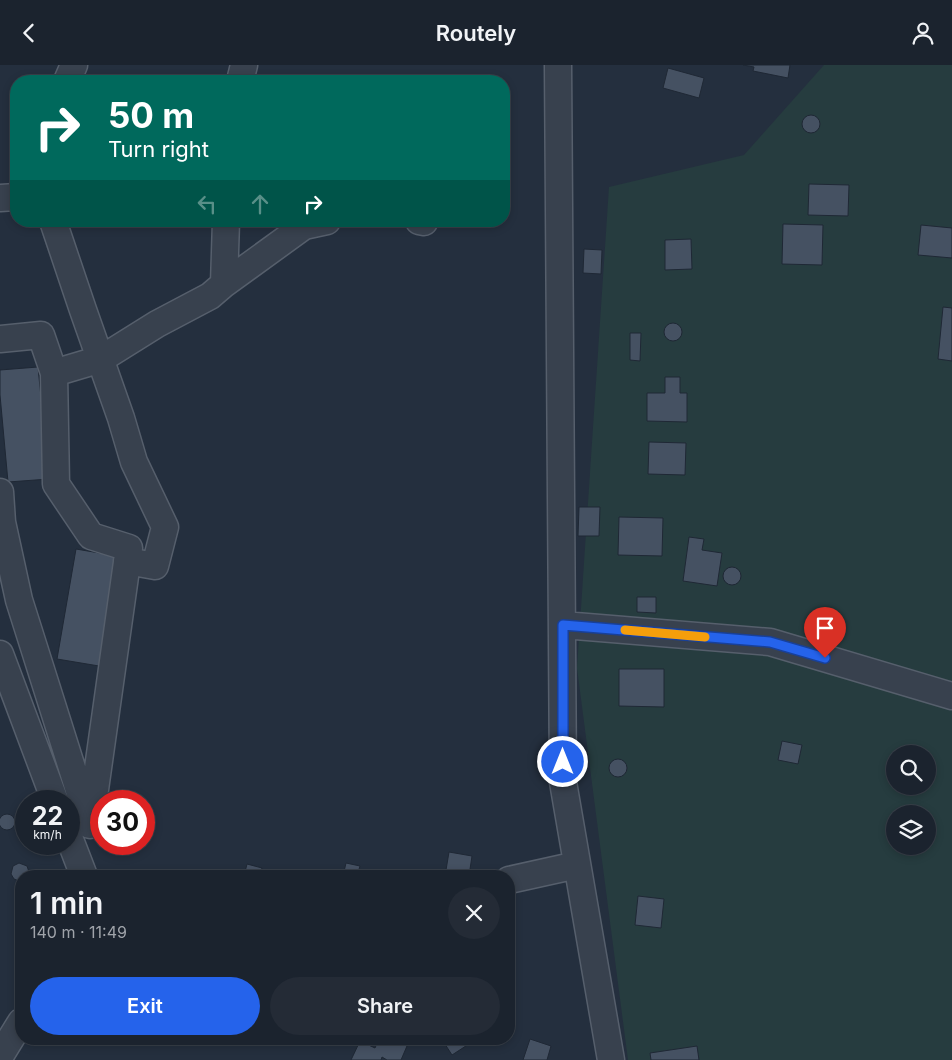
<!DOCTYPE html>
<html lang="en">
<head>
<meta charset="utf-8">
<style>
	:root { --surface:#1b232e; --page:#242b36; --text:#f1f3f6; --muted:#a0a4aa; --line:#39404a; --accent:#2563eb }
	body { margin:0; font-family:Inter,sans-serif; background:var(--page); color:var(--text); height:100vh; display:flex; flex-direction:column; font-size:19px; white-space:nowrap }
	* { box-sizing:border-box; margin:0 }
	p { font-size:16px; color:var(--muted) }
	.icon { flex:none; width:28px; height:28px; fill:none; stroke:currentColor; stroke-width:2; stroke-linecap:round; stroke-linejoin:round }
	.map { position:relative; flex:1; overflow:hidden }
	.side { position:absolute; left:15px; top:805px; width:500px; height:175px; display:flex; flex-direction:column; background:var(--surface); border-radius:20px; box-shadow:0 2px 8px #0003,0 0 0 1px var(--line) }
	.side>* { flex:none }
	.hud { position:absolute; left:10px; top:10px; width:500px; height:152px; border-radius:20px; box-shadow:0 2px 8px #0003,0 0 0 1px var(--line); background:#00695c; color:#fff; overflow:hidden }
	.buttons { position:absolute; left:886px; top:680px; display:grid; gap:10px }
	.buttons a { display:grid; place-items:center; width:50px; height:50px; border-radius:50%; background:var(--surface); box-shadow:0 2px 8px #0003,0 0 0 1px var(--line); font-size:25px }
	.speed { position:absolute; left:15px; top:725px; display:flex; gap:10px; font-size:25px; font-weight:700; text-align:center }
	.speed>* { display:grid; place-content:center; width:65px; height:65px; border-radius:50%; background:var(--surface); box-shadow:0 2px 8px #0003,0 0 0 1px var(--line); line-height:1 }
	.speed small { font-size:12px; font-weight:400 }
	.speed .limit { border:8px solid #d22; background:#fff; color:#111 }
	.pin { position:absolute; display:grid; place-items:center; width:42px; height:42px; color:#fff; margin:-51px -21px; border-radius:50% 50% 50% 0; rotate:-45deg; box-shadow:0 0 5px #0007 }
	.pin .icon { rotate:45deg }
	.me { position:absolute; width:55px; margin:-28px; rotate:0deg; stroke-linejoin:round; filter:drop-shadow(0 0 4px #0008) }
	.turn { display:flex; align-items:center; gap:18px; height:105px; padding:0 15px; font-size:22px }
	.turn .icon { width:65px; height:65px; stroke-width:2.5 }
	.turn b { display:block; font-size:35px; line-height:42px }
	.lanes { display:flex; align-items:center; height:48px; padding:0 15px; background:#0003; justify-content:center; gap:25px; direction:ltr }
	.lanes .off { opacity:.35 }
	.round { display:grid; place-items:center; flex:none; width:52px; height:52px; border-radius:26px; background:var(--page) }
	.overview { display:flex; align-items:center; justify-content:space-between; height:85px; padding:0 15px }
	h1 { font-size:30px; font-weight:600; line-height:38px }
	.button { display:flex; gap:10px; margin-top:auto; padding:10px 15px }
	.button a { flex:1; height:58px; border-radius:30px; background:var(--accent); color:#fff; font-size:20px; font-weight:600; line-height:58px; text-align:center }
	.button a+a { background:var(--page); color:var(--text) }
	header { display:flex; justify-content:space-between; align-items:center; height:65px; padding:0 15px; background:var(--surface); font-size:22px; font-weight:600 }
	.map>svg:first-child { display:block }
	.green { fill:#263c3f; fill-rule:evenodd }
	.building { fill:#455162; stroke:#1f2835 }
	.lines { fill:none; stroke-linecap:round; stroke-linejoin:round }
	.minor-casing { stroke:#565f6c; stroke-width:29 }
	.minor { stroke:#38414e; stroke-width:26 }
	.route-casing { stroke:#184099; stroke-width:12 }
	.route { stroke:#2563eb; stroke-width:9 }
	.slow { stroke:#f59e0b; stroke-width:9 }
</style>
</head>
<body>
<header><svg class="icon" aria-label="back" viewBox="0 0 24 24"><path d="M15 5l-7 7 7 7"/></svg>Routely<svg class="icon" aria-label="person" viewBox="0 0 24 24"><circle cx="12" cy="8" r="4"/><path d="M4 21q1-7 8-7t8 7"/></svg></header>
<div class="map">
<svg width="952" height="995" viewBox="0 0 952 995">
	<rect width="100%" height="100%" fill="#242f3e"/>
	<path class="green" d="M824 0H952V995H628L577 603 609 122 744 90ZM895 689H928V721H895ZM895 749H928V781H895Z"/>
	<path class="building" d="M743 0H790L788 13 753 6 754 2Z
		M668 3 704 13 699 33 663 23Z
		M802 59a9 9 0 1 1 18 0a9 9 0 1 1-18 0Z
		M809 119 849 120 848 151 808 150Z
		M783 159 823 160 822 200 782 199Z
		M921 160 952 163V193L918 190Z
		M691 174 692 204 665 205V175Z
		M584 184 602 185 601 209 583 208Z
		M943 242 952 243V296L938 294Z
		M664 267a9 9 0 1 1 18 0a9 9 0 1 1-18 0Z
		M630 268H641L640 296 630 295Z
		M38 302 49 414 8 417 0 330V305Z
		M665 312H680V328H687V357L647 356V328H665Z
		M649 377 686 378 685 410 648 409Z
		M579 442H600L599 471H578Z
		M619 452 663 453 662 491 618 490Z
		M689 472 704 474 702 485 722 488 717 521 683 516Z
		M76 484 117 491 99 601 57 594Z
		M723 511a9 9 0 1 1 18 0a9 9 0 1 1-18 0Z
		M637 532H656V548L637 547Z
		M619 604H664V642L619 641Z
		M782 676 802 680 798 699 778 695Z
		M609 703a9 9 0 1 1 18 0a9 9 0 1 1-18 0Z
		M-1 757a8 8 0 1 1 16 0a8 8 0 1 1-16 0Z
		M449 787 472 791 469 811H445Z
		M19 798 27 801 29 807 28 811H21V816H19L14 814 11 809 13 801Z
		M346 798 360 801 357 811H343Z
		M247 799 262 803 259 811H244Z
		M638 831 664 834 661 863 635 860Z
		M379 974H391L407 981 401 995H387L382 992 381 995H351L360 976 375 983Z
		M446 974H470L472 977 452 990 443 976Z
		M530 974 551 981 547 995H523Z
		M697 981 699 995H651L650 988Z"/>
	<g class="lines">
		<g class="minor-casing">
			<path id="minor" d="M558 0 563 717 611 995
				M67 16 74 0
				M240 16 244 0
				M0 133 16 132
				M53 156 83 245 121 353 134 397 165 462 155 501 127 496
				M419 156 424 157V156
				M224 219 226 156
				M0 274 41 270 54 308 56 419 91 471 129 483 90 760 19 535 2 457 0 427
				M54 308 101 294 157 259 210 231 224 219 304 161 327 156
				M563 560 770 577 952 631
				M0 589 55 736
				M69 772 84 811
				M509 815 577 800
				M0 991 21 957"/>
		</g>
		<use href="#minor" class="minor"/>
	</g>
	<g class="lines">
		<g class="route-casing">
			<path id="route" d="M563 697V560L770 577 825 593"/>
		</g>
		<use href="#route" class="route"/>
		<path class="slow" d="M625 565 705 572"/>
	</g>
</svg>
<div class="buttons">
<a><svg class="icon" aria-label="search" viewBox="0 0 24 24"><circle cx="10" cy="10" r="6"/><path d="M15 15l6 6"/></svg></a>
<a><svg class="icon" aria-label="layers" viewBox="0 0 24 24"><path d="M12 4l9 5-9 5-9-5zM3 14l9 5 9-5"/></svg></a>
</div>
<div class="speed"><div>22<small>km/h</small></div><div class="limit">30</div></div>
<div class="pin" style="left:825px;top:593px;background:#d93025"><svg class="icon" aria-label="arrive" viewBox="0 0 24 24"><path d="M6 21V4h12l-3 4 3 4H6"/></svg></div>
<svg class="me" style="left:563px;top:697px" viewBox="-20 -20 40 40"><circle r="17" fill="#2563eb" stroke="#fff" stroke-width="3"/><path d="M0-11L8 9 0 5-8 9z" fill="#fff"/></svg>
<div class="hud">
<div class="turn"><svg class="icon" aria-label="right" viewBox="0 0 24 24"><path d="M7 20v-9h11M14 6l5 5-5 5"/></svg><div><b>50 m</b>Turn right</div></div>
<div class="lanes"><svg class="icon off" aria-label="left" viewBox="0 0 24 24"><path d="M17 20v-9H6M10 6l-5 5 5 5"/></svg><svg class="icon off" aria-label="ahead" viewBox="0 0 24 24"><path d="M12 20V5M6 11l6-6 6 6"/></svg><svg class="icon" aria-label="right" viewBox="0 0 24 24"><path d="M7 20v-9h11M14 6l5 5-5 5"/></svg></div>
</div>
<section class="side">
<div class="overview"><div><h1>1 min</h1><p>140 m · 11:49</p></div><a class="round"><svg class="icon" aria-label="close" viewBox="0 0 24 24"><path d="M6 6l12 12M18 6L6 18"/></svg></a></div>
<div class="button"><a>Exit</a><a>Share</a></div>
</section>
</div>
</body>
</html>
